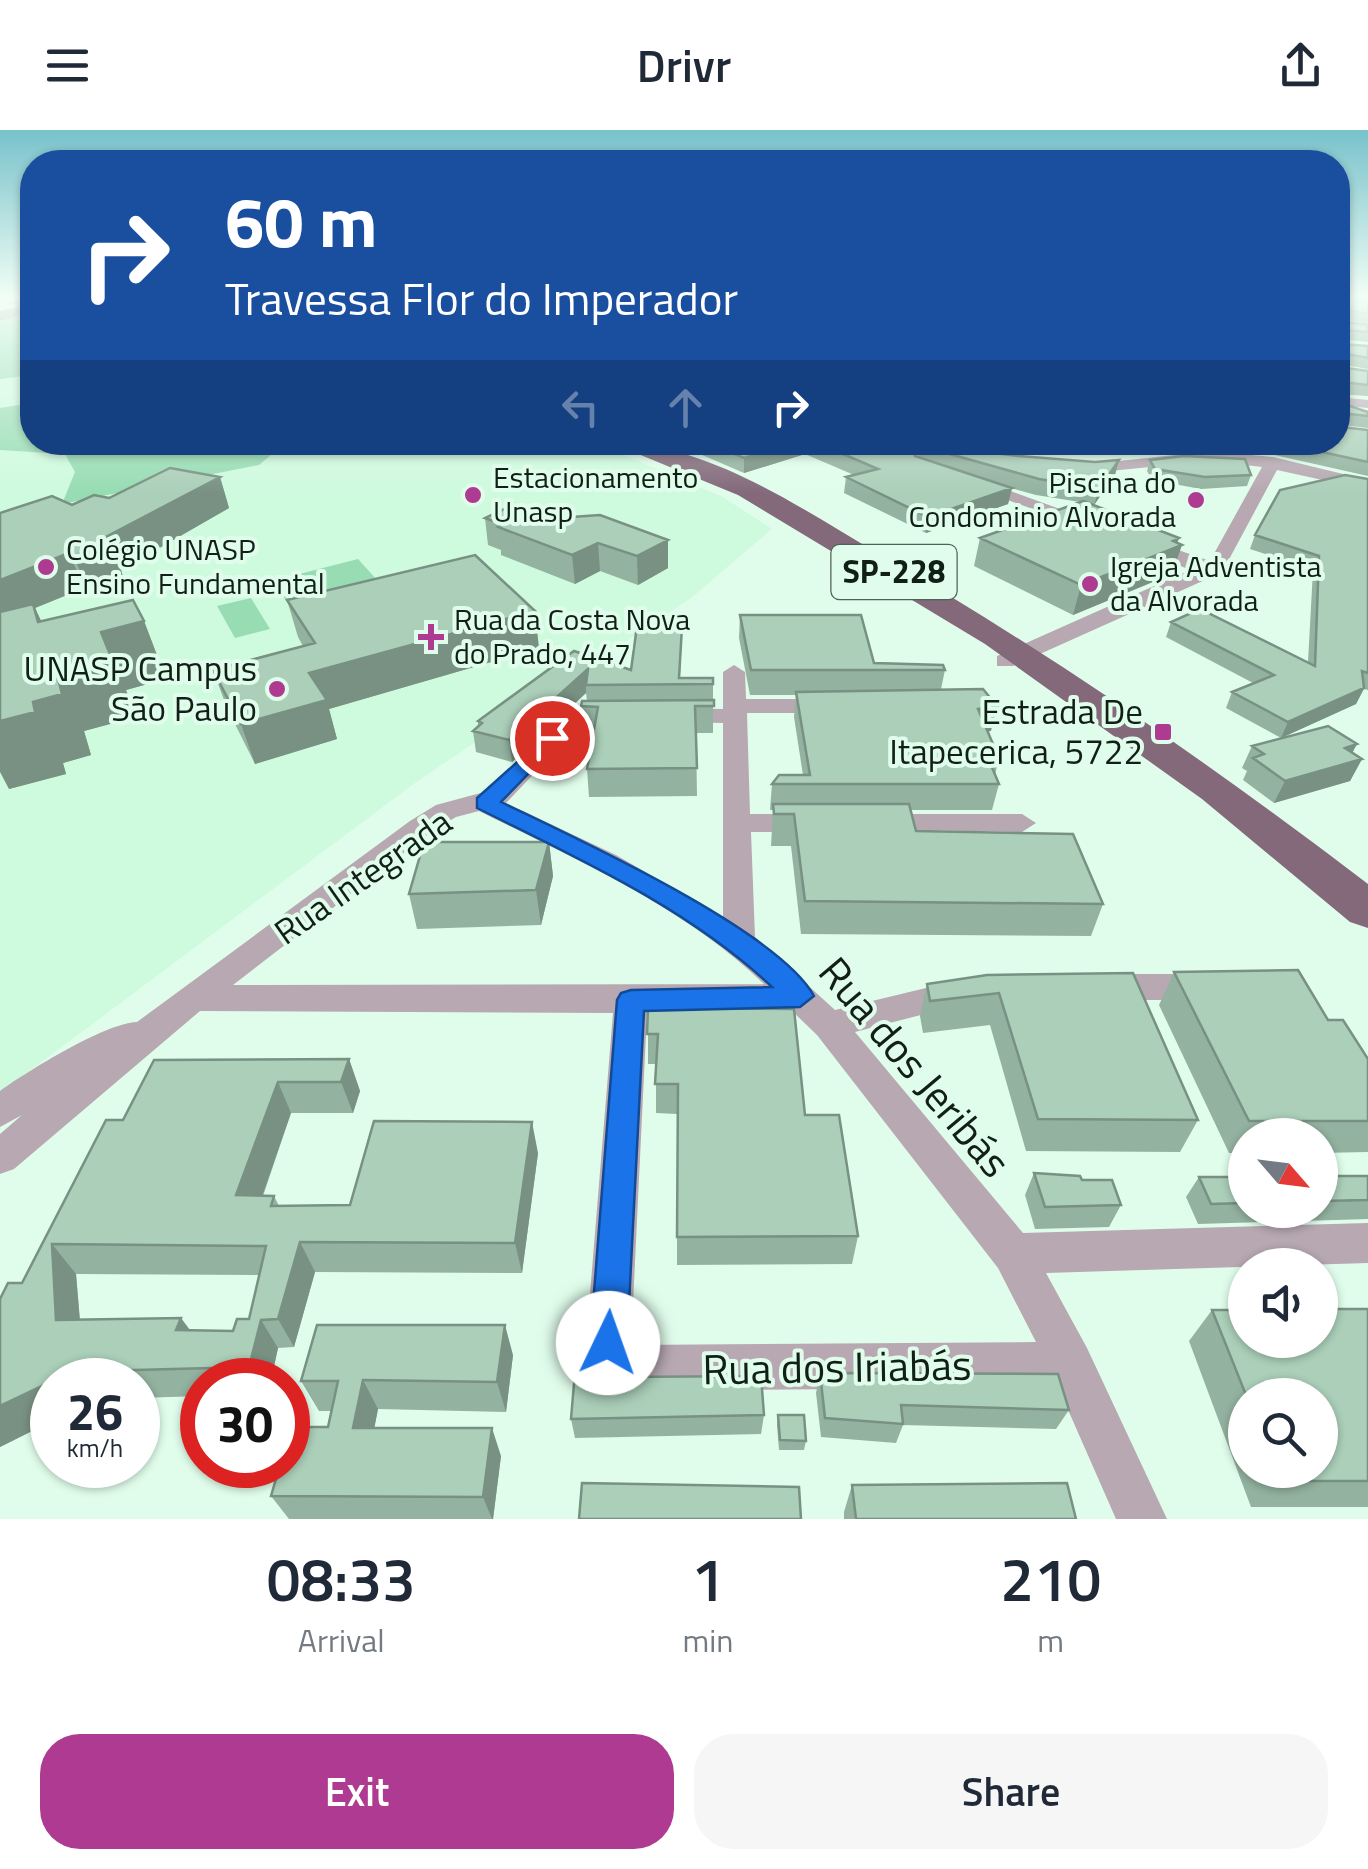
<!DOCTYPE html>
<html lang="en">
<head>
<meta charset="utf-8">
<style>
	:root { --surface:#fff; --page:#f6f6f7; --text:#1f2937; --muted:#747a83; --accent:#af3a91 }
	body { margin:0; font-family:"Titillium Web",sans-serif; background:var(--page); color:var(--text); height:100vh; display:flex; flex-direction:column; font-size:38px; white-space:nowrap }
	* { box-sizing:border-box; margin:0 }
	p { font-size:32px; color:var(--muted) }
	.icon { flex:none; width:55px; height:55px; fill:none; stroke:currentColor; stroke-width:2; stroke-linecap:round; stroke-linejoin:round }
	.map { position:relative; height:1389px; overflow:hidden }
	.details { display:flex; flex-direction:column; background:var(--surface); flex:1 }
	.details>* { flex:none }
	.top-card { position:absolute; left:20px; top:20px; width:1330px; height:305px; border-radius:40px; box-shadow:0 2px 8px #0004; background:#1a4fa0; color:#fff; overflow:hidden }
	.needle { width:65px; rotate:118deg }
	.fabs { position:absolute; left:1228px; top:988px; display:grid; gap:20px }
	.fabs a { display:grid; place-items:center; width:110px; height:110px; border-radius:50%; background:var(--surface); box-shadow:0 2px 8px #0004; font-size:50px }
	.speed { position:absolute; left:30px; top:1228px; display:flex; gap:20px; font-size:50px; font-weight:700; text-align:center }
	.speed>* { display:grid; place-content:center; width:130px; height:130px; border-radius:50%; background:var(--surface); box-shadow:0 2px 8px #0004; line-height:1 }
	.speed small { font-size:25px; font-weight:400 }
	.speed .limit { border:15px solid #d22; background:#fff; color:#111 }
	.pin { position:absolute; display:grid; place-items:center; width:85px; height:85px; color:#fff; margin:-42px; border:5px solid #fff; border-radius:50%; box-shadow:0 2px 10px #0007 }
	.me { position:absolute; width:110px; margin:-55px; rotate:3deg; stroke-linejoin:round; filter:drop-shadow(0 0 8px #0008) }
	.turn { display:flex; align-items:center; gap:35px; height:210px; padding:0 40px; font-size:45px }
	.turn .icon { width:130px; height:130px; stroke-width:2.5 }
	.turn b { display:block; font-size:70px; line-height:85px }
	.lanes { display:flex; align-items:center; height:95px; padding:0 40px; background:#0003; justify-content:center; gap:50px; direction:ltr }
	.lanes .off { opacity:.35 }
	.eta { display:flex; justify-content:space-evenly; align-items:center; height:170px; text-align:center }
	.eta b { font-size:60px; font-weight:600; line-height:70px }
	.action { display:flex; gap:20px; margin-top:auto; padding:20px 40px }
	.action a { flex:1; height:115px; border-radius:40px; background:var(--accent); color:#fff; font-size:40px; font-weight:600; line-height:115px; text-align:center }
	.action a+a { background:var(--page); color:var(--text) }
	header { display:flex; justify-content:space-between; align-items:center; height:130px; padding:0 40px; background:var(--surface); font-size:45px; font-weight:600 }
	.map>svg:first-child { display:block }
	.built { fill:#cefade }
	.green { fill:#97dcb3 }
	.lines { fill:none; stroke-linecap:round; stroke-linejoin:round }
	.street { fill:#b7a8b2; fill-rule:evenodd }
	.secondary { fill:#998491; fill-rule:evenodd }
	.primary { fill:#83697a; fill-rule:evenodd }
	.wall { fill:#93b29f; fill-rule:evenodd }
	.shaded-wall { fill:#789182 }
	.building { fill:#abcfb9; stroke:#789182; stroke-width:2.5; fill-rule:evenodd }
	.route { fill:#1a73e8; stroke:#114b97; stroke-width:2.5 }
	.poi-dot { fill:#af3a91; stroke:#e0fdeb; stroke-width:4 }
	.labels { text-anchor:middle; stroke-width:8; stroke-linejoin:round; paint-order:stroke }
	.far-poi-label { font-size:30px; fill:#111f17; stroke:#e0fdeb; text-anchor:start }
	.shield { fill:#e0fdeb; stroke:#4f6257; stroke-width:2.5 }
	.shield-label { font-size:32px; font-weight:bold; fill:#111f17 }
	.poi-label { font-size:35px; fill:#111f17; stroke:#e0fdeb; text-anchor:end }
	.street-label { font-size:35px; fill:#111f17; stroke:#e0fdeb }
	.near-street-label { font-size:42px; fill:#111f17; stroke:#e0fdeb }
</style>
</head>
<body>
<header><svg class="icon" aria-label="menu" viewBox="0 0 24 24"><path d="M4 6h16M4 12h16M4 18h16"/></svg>Drivr<svg class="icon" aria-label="share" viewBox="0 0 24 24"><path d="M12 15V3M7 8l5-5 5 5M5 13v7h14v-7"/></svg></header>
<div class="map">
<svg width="1368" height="1389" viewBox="0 0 1368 1389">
	<rect width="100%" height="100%" fill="#e0fdeb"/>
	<path class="built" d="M32 180V312L595 313 723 367 772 399 691 468 419 650 0 963V189Z"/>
	<path class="green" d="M32 181V245L0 249V190Z
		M32 273V312L285 313 259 335 62 374 75 342 65 324 0 320V278Z
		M358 429 377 450 288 473 272 451Z
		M251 468 270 499 235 508 217 476Z"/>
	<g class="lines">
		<path class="street" d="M32 169V175L1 174Z
			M1338 267 1368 270V278L1338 275Z
			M1211 321 1273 327 1368 350V360L1277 340 1226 435 1216 445 1013 536H997V526L1190 440 1140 419V411H1152L1210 431 1262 337 1211 331 1079 344 1071 339 1073 336Z
			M971 351H983L1101 394 1086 398 971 357Z
			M734 535 745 542 746 569H832L844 576 832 583H747L750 684H808L822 693 808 702H751L755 807 835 880 959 850 971 854 976 863 971 872 855 902 1023 1103 1368 1093V1133L1046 1143 1087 1218 1167 1389H1116L1058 1257 614 1261 598 1254 586 1213 613 883 200 881 14 1039 0 1044V1004L22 985 0 997V961C28 941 105 893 137 892L410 691 436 675 488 661 564 584 618 578 630 585 618 592 579 596 506 673 616 725 723 787V593L676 592 664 585 676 578 723 579V542ZM479 681C577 730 684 777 764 854L233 855 430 703 456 687ZM790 879 817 905 998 1138 1036 1212 631 1215 647 883Z
			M876 684H1022L1036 693 1022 702 866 699 862 693 866 687Z
			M1101 844H1203L1215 848 1219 857 1215 866 1203 870H1101L1089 866 1085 857 1089 848Z"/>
		<path class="secondary" d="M32 173V182L0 191V181Z"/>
		<path class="primary" d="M609 312C706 312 797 376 879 424 1050 523 1211 634 1368 754V798L1350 792 1202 669 985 514 738 365Z"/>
	</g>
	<path class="wall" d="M1338 169 1368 173V194L1340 188 1339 191 1368 195V212L1340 209 1341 214 1368 216V239L1340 234 1339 237 1368 241V266L1338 264Z
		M1338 272 1368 282V298L1342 295V297L1368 300V346L1234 316 1143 324 1146 312H1338Z
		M672 312H912L1019 326 1095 332 1119 330 1115 345 1094 375 1090 374 1178 413 1172 444 1073 485 974 436 980 408 1080 372 1036 365 1004 356 1012 358 1008 374 926 403 844 363 846 347 854 345 805 324 744 343Z
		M1150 330 1251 345 1247 356 1201 359 1152 350 1147 341Z
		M220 347 229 378 121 440 123 447 88 461 84 458 35 478 41 491H144L166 549 126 560 136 587 84 601 91 625 63 633 66 644 9 659 0 383 72 375Z
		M1368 349V560L1364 559 1356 574 1281 608 1226 578 1232 562 1253 553 1166 507 1171 492 1308 532 1313 440 1250 419 1255 405Z
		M515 374 668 438 638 455 600 441 575 454 501 425V420L488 415 485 388Z
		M287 470 539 518 329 579 337 609 255 634 227 578 213 540 303 516 298 507Z
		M740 485 874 533 945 540 941 559 991 601H988L999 628 995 645 999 654 992 680H910L916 701 1103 774 1091 806 801 804 791 716H771L773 680H770L772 654 803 645 794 587 796 565H750L739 508Z
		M682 497 680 548H713V603H696L697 666 589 667 587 639 593 604 583 603 581 576 587 571 586 563 512 632 476 622 473 601 478 596V591L631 540Z
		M1252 616 1353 623 1362 629 1350 651 1274 673 1243 650 1247 641 1242 638Z
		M549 712 553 746 541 795 417 799 409 764Z
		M1174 842 1328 890 1368 929V1022L1320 1023V1005H1245V1023H1229L1159 875Z
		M987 845 1198 990 1180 1022 1026 1021 990 895 923 903 920 886 927 854Z
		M648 878 805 985 858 1106 852 1134 677 1135V984L656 983V934H648Z
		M349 929 360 961 353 983H291L263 1066H274L279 1076 350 1075 538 1023 522 1143 315 1142 294 1217 278 1218 271 1250H202V1266L138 1268V1250H52V1291L0 1317 22 1153 123 990ZM76 1144 260 1145 249 1189 233 1201 190 1200 80 1190Z
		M1034 1043 1082 1050 1121 1075 1109 1097 1035 1099 1025 1065Z
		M1320 1046H1368V1089L1198 1094 1186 1067 1199 1047H1245V1080H1320Z
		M1368 1179V1377H1251L1189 1211 1212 1180ZM1245 1265H1320V1340H1245Z
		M513 1225 506 1282 378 1279 374 1298 501 1326 493 1389H289L271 1366 328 1297 331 1281H319L301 1251Z
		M820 1243 1069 1280 1056 1299 903 1295 896 1313 821 1307 816 1263Z
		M764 1285 761 1304 575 1308 571 1289Z
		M778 1285 806 1311 804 1320H779L777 1295Z
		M852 1355 1076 1389H844V1382Z"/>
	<path class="shaded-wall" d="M795 312H806L805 324 744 343V328Z
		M1146 312H1235L1234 316 1143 324Z
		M1119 330 1115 345 1094 375 1099 359Z
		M220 347 229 378 121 440 123 447 88 461 74 426 102 409Z
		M1012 358 1008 374 926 403 928 387Z
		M1179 408 1176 417 1182 415 1172 444 1073 485 1081 455Z
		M668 410V438L638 455 637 426Z
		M598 413 600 441 575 454 572 425Z
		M69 423 84 458 35 478 60 531 101 502 144 491 166 549 126 560 136 587 84 601 91 625 63 633 66 644 9 659 0 642V591L33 572 0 493V450Z
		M535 481 539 518 329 579 337 609 255 634 241 594 309 543Z
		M588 539 586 555V563L512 632 509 610Z
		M1364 558 1356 574 1281 608 1288 592Z
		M997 576 991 601 973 604 978 579Z
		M1357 614 1347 633 1362 629 1350 651 1274 673 1285 651 1345 618Z
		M549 712 553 746 541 795 536 760Z
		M349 929 360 961 353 983 341 952Z
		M278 952 291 983 252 1095 236 1065Z
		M532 992 538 1023 522 1143 515 1113Z
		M300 1112 315 1142 294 1217 278 1189Z
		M52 1114 76 1144 82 1218 56 1190Z
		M181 1188 202 1216 176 1200Z
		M261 1190 278 1218 271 1250H258L249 1237Z
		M505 1195 513 1225 506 1282 497 1252Z
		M60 1242 68 1250H55Z
		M363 1250 378 1279 369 1326 353 1298Z
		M52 1251V1291L0 1317V1276Z
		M492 1298 501 1326 493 1389H492L483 1367Z"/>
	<path class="building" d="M1338 169H1355L1368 173V184L1342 179 1339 191 1368 195V202L1342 200 1338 203 1341 214 1368 216V228L1342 223 1339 237 1368 241V255L1343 252 1338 256Z
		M1338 272 1368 282V286L1340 283 1342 297 1368 300V332L1276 312H1338Z
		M706 312H795L744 328Z
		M815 312H908L1019 326 1095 332 1119 330 1099 359 1039 349 914 314 915 326 1012 358 928 387 846 347 878 339Z
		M1184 326 1245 329 1251 345 1205 347 1155 339 1150 330Z
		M170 338 220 347 102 409 110 413 74 426 69 423 0 450V383L52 366 72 375 94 365 109 368Z
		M1345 345 1368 349V543L1362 541 1364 558 1288 592 1232 562 1274 545 1171 492 1200 479 1315 536 1319 426 1255 405 1280 360Z
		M1083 371 1179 408 1173 411 1182 415 1081 455 980 408Z
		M515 374 557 388 600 385 668 410 637 426 598 413 572 425 498 397 502 394 485 388Z
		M475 425 535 481 309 543 327 570 241 594 213 540 315 513 287 470Z
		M133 470 144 491 101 502 111 527 56 541 62 564 33 572 35 582 0 591V482L33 474 38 492Z
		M740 485H861L874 533 943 535 945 540H751Z
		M637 496 682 497 679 548H713V554L586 555 588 539 509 610 473 601 482 593 478 591 574 521 631 540Z
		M983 559 997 576 978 579 999 628H988L999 654H772L779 645H810L796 562Z
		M714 570V576H695L697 638 587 639 598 577 581 576 582 571Z
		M1328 596 1357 614 1345 618 1362 629 1285 651 1253 628 1264 624 1252 616Z
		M773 674H909L916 701 1073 704 1103 774 805 771 794 684H774Z
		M424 712H549L536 760 409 764Z
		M1298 840 1328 890H1343L1368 929V991H1249L1174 842Z
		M1133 843 1198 990 1038 989 999 863 930 871 927 854 987 845Z
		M648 878 794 879 805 985H839L858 1106 677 1107 678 954H655L658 904H647Z
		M349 929 341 952H278L236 1065 274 1066 271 1076 350 1075 374 991 532 992 515 1113 300 1112 278 1189 261 1190 249 1237 60 1242 59 1248 0 1276V1169L8 1153H22L106 990H123L154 930ZM52 1114 266 1116 249 1189H237L233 1201 176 1200 181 1188 56 1190Z
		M1034 1043 1080 1046 1082 1050H1112L1121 1075 1045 1077Z
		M1320 1046H1368V1070L1320 1071Z
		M1199 1047H1245V1073L1211 1074Z
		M1320 1179H1368V1351H1281L1276 1340H1320V1265H1246L1212 1180H1245V1210H1320Z
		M317 1195H505L497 1252 363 1250 353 1298H492L483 1367 271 1366 280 1335H288V1309L291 1297H328L338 1251H301Z
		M603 1241 619 1247 761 1246 764 1285 571 1289 575 1242Z
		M820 1243 1058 1244 1069 1280 901 1275 903 1294 825 1288Z
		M778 1285H804L806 1311 780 1310Z
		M582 1353 799 1357 801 1389H579Z
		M1067 1353 1076 1389H856L852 1355Z"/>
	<linearGradient id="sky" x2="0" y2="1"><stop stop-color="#78c2cb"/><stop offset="0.46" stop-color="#f1fef6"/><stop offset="1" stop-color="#f1fef6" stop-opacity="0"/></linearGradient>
	<rect width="1368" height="364" fill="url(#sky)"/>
	<path class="route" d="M552 601 562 608 559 612 501 672C573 707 778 800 814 866L800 877 644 881 627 1213 622 1226 608 1231 595 1226 590 1213 617 870 621 863 631 860 772 857C688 778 579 729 477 678V668Z"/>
	<g class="poi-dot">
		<circle cx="473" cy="365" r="10"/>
		<circle cx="1196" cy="370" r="10"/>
		<circle cx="46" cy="437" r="10"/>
		<circle cx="1090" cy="454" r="10"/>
		<path d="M426 492h10v10h10v10h-10v10h-10v-10h-10v-10h10z"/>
		<circle cx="277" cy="559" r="10"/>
		<rect x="1153" y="592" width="20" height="20" rx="5"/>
	</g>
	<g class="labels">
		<g class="far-poi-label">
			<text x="493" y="358">Estacionamento<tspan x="493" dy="34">Unasp</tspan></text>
			<text x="1176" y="363" text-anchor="end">Piscina do<tspan x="1176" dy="34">Condominio Alvorada</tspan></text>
			<text x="66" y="430">Colégio UNASP<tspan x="66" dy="34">Ensino Fundamental</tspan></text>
			<text x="1110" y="447">Igreja Adventista<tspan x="1110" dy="34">da Alvorada</tspan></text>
			<text x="454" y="500">Rua da Costa Nova<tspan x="454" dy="34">do Prado, 447</tspan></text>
		</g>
		<rect class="shield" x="831.5" y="415" width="125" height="54" rx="8"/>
		<g class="shield-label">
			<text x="894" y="453">SP-228</text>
		</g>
		<g class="poi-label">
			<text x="257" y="551">UNASP Campus<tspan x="257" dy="40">São Paulo</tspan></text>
			<text x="1143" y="594">Estrada De<tspan x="1143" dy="40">Itapecerica, 5722</tspan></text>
		</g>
		<g class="street-label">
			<text transform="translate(363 747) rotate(-35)" y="12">Rua Integrada</text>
		</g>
		<g class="near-street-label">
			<text transform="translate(915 937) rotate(50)" y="15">Rua dos Jeribás</text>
			<text transform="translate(837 1237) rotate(-1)" y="15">Rua dos Iriabás</text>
		</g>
	</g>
</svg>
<div class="fabs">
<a><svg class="needle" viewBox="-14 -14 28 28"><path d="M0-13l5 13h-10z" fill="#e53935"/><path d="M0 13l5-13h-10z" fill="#747a83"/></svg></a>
<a><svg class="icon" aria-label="sound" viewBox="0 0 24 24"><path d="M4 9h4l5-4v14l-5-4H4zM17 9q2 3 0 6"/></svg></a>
<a><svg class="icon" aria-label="search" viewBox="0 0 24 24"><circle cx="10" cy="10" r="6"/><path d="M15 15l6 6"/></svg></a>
</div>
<div class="speed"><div>26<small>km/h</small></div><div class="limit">30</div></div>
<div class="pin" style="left:552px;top:608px;background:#d93025"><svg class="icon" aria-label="arrive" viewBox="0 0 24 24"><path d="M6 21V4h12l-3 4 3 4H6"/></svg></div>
<svg class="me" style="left:608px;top:1213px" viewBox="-20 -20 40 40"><circle r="19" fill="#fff"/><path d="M0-13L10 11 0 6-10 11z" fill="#1a73e8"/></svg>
<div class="top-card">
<div class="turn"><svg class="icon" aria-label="right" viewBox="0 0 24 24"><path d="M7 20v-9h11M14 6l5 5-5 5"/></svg><div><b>60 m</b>Travessa Flor do Imperador</div></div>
<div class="lanes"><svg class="icon off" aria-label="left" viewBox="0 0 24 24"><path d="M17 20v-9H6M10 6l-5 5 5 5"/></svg><svg class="icon off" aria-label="ahead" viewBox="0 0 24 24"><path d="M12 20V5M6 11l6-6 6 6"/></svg><svg class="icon" aria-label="right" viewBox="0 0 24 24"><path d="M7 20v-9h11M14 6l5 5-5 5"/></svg></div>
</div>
</div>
<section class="details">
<div class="eta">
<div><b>08:33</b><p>Arrival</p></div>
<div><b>1</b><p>min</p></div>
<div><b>210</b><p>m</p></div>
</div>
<div class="action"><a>Exit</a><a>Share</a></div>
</section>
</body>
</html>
